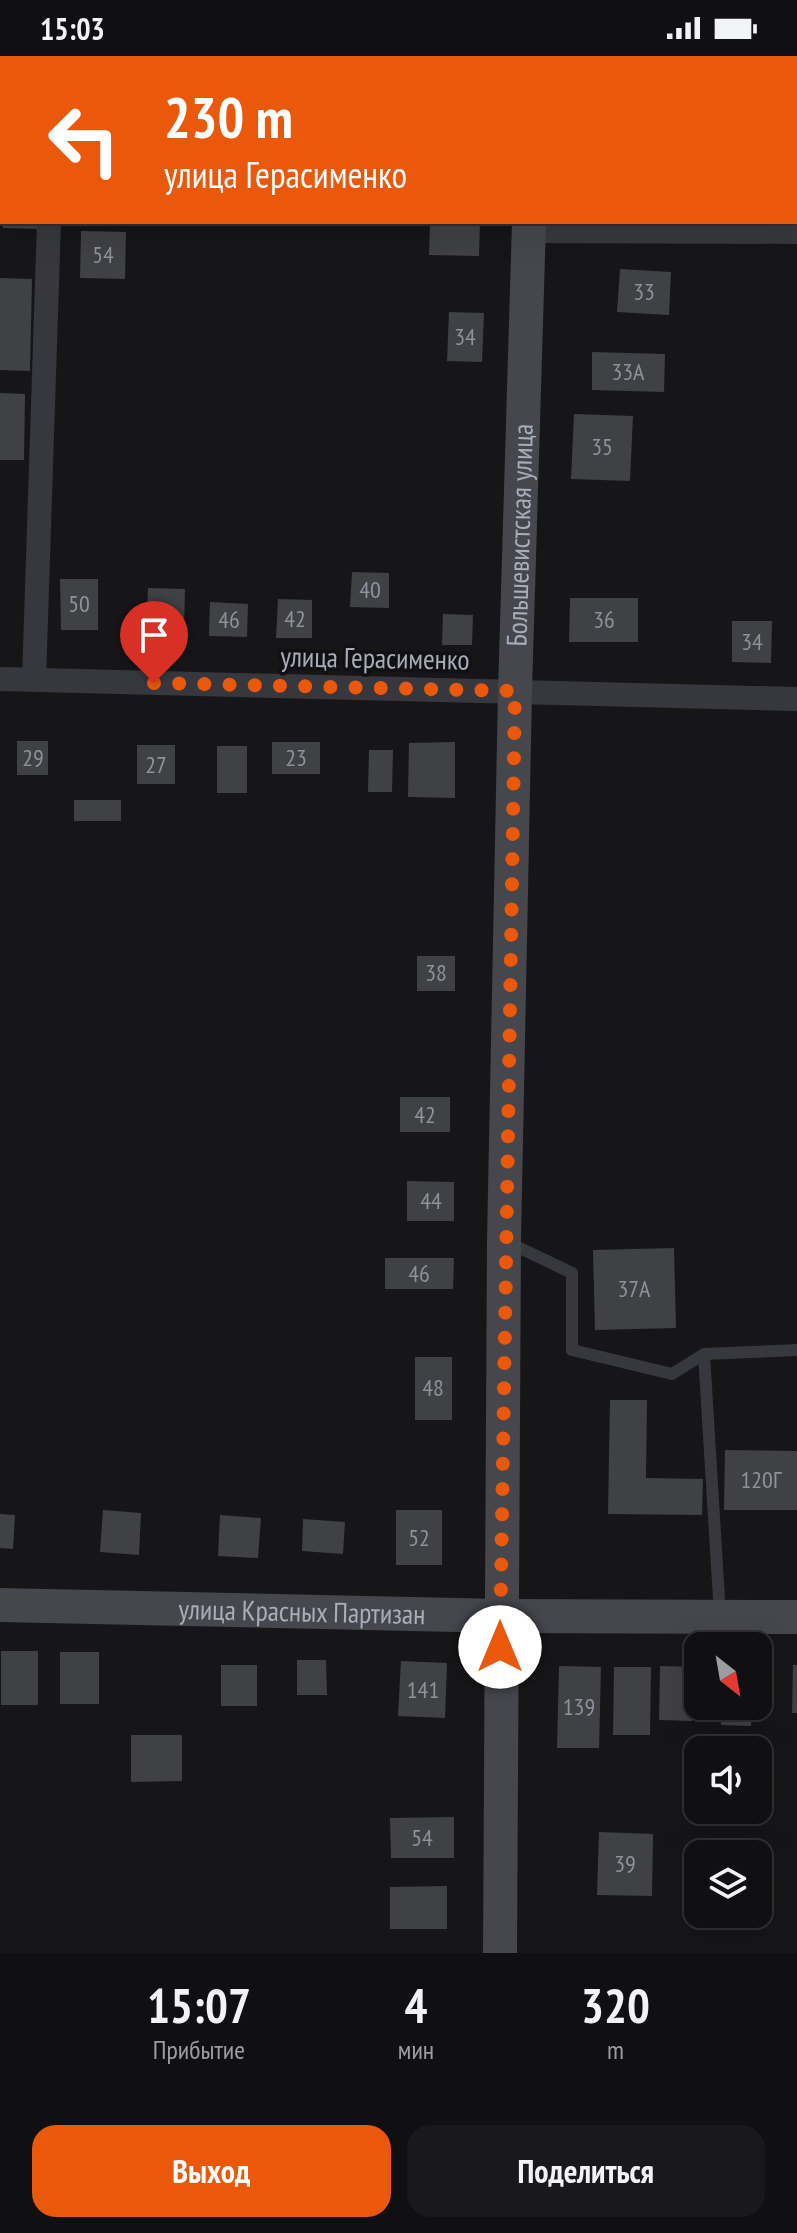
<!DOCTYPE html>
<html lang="ru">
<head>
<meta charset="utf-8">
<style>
	:root { --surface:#101012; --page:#19191b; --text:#f1f3f6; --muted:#9c9d9f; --line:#303032; --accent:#ea580c }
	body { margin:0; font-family:"PT Sans Narrow",sans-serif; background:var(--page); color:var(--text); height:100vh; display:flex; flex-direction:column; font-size:30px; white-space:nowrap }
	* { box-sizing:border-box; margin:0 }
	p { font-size:26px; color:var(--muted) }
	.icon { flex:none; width:44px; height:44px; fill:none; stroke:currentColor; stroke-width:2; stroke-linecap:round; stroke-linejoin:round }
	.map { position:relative; height:1897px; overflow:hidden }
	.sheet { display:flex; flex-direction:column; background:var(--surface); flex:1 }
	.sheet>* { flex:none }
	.hud { position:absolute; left:0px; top:0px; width:798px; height:168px; box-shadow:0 8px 32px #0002,0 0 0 2px var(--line); background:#ea580c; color:#fff; overflow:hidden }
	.needle { width:52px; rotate:149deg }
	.buttons { position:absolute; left:684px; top:1576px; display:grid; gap:16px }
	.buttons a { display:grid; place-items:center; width:88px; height:88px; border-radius:16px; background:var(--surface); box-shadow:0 8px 32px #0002,0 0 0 2px var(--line); font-size:40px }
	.pin { position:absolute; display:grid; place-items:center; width:68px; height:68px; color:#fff; margin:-82px -34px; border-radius:50% 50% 50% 0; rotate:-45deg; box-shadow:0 0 8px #0007 }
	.pin .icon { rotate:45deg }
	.me { position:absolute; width:88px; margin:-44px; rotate:0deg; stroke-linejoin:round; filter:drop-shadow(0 0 6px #0008) }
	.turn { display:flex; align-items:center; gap:28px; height:168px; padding:0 32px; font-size:36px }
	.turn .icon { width:104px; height:104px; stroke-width:2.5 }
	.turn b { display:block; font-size:56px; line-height:68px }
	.eta { display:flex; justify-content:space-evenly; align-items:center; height:136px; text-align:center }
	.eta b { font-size:48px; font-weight:800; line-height:56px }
	.primary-button { display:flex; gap:16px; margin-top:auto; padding:16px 32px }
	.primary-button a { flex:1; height:92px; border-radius:24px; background:var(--accent); color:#fff; font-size:32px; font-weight:800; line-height:92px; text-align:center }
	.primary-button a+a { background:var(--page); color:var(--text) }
	.status { display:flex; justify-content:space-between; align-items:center; height:56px; padding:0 40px; background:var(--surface); direction:ltr }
	.status svg { height:22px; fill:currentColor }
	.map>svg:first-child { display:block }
	.building { fill:#404145 }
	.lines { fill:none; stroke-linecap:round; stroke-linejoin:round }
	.service { stroke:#37383d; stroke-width:12 }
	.minor { stroke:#37383d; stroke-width:24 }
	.secondary { stroke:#45474d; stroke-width:34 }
	.route { stroke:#ea580c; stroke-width:14; stroke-dasharray:0 25.2 }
	.labels { text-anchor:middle; stroke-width:7; stroke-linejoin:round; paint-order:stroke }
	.number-label { font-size:24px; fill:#8e929b }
	.street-label { font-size:28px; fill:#a8adb8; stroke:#111113 }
</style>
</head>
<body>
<div class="status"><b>15:03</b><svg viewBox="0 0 49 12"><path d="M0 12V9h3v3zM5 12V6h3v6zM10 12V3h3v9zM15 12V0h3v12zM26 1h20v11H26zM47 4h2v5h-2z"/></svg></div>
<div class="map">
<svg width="797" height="1897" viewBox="0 0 797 1897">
	<rect width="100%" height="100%" fill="#161618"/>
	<path class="building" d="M3 166H38V173L3 172Z
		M430 166H480L479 200 429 199Z
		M81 175 126 176 125 223 80 222Z
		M620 213 671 216 669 259 617 256Z
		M0 222 32 223 30 315 0 314Z
		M449 256 484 257 482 306 447 305Z
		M592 296 665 298 664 336 592 334Z
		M0 337 25 338 24 404H0Z
		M574 358 633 360 630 425 571 423Z
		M352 516 389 517V552L350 551Z
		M60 523H98V574H61Z
		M148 532 185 533 184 575 146 574Z
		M570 542H638V586H569Z
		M278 543 312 544V582H276Z
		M210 546 248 548 247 581 209 580Z
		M443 558 473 559 472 589H442Z
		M732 565H772L771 607 732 606Z
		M17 685H48V719H17Z
		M272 686H320V718H272Z
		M455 686V742L408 741 409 687Z
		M137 689H175V728H137Z
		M217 690H247V737H217Z
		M369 694H393L392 736H368Z
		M74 744H121V765H74Z
		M417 900H455V935H417Z
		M400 1041H450V1076H400Z
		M407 1125 454 1126V1165H407Z
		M674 1192 676 1272 595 1274 593 1194Z
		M385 1202H454L453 1233H385Z
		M415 1301H452V1364H415Z
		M610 1344H647L646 1422 703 1423 702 1459 608 1458Z
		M725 1394 797 1395V1454H724Z
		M103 1454 141 1457 139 1499 100 1496Z
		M396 1454H442V1509H396Z
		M0 1458 15 1459 13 1493 0 1492Z
		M220 1459 261 1462 258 1502 218 1500Z
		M303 1463 345 1466 343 1498 302 1495Z
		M1 1595H38V1649H1Z
		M60 1596H99V1648H60Z
		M297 1604H326L327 1639H297Z
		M401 1605 447 1607 445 1662 398 1660Z
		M221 1609H257V1650H221Z
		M793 1609H797V1657H792Z
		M559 1610 601 1611 599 1692H557Z
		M660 1610 694 1611 692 1665 659 1664Z
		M614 1611H651L650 1679H613Z
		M721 1650H751V1670L721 1669Z
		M131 1679H182V1725L131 1726Z
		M454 1761V1802H391L390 1762Z
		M599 1776 653 1778 652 1840 597 1839Z
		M447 1830V1873H390V1831Z"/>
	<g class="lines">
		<path class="service" d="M507 1186 572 1217V1294L672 1318 704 1298 797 1294
			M704 1298 720 1559"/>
		<path class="minor" d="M55 2V0
			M529 175 797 176
			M0 623 797 643
			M34 624 49 166"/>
		<g class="secondary">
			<path d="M530 2 531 0"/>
			<path id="s1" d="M0 1549 501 1560 797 1561"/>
			<path id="s2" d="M500 1897 504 1185 515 635 529 166"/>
		</g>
	</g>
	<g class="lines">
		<path class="route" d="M154 627 515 635 500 1591"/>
	</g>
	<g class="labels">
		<g class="number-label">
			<text x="103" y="207">54</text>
			<text x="644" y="244">33</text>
			<text x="465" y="289">34</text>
			<text x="628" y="324">33А</text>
			<text x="602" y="399">35</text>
			<text x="370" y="542">40</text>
			<text x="79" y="556">50</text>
			<text x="295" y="571">42</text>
			<text x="229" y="572">46</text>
			<text x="604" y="572">36</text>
			<text x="752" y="594">34</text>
			<text x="33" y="710">29</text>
			<text x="296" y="710">23</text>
			<text x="156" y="717">27</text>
			<text x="436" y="925">38</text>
			<text x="425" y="1067">42</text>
			<text x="431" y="1153">44</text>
			<text x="419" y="1226">46</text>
			<text x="634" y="1241">37А</text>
			<text x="433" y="1340">48</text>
			<text x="761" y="1432">120Г</text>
			<text x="419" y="1490">52</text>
			<text x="423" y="1642">141</text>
			<text x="579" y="1659">139</text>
			<text x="422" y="1790">54</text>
			<text x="625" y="1816">39</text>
		</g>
		<g class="street-label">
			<text dy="10" stroke="none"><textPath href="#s2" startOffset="1418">Большевистская улица</textPath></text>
			<text transform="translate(375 602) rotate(1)" y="10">улица Герасименко</text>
			<text dy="10" stroke="none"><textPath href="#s1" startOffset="302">улица Красных Партизан</textPath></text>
		</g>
	</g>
</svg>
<div class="buttons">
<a><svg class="needle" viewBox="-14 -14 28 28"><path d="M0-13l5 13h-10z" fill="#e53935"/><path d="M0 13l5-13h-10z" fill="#9c9d9f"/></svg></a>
<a><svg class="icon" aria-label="sound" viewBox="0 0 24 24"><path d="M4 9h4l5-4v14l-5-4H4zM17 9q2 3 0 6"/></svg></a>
<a><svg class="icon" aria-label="layers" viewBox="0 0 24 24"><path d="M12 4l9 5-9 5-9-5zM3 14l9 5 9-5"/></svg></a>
</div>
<div class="pin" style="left:154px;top:627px;background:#d93025"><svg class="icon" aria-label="arrive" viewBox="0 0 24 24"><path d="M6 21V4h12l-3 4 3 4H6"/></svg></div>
<svg class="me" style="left:500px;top:1591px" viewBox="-20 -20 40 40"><circle r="19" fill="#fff"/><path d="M0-13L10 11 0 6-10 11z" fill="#ea580c"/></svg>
<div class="hud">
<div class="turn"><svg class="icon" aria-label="left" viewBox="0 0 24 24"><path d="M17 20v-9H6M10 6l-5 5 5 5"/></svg><div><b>230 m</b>улица Герасименко</div></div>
</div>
</div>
<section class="sheet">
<div class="eta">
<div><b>15:07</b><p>Прибытие</p></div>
<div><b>4</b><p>мин</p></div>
<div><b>320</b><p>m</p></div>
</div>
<div class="primary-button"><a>Выход</a><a>Поделиться</a></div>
</section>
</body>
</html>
